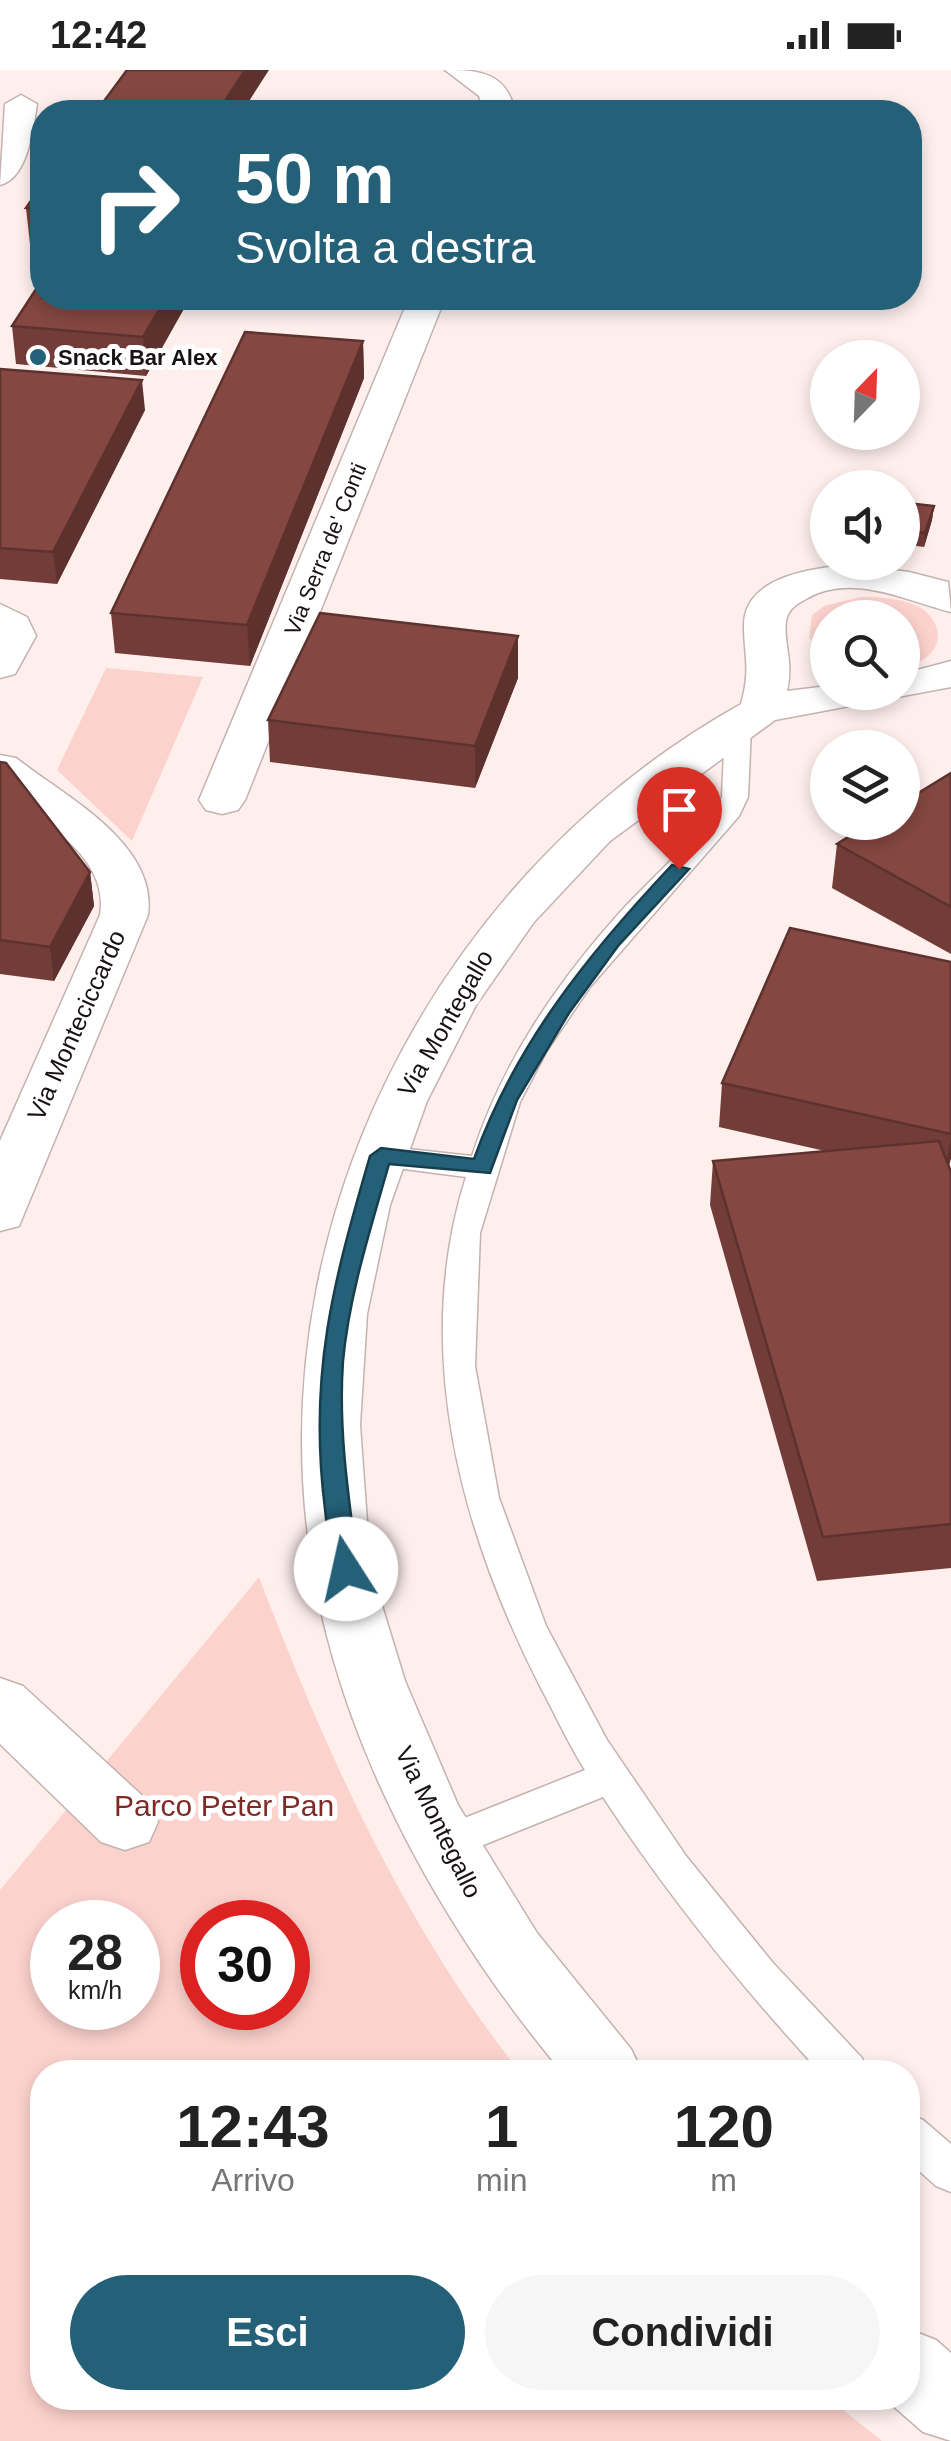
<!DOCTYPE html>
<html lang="it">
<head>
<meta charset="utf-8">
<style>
	:root { --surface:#fff; --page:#f6f6f6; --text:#222; --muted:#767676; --accent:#246077 }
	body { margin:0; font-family:Arial,sans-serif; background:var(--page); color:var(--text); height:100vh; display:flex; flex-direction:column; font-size:38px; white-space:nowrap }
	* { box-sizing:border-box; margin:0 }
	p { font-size:32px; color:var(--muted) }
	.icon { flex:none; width:55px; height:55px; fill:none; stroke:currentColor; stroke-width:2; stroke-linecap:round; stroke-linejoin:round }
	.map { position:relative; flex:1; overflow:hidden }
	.details { position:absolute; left:30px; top:1990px; width:890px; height:350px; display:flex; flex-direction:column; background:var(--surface); border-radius:40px; box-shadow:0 5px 15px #0003 }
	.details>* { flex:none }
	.guide { position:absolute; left:30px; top:30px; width:892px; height:210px; border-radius:40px; box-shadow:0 5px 15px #0003; background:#246077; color:#fff; overflow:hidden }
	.needle { width:65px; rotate:23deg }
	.controls { position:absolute; left:810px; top:270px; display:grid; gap:20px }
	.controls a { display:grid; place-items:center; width:110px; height:110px; border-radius:50%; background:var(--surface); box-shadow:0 5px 15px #0003; font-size:50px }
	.speed { position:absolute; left:30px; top:1830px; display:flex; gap:20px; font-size:50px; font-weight:700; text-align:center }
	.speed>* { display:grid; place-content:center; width:130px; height:130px; border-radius:50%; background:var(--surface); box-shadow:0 5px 15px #0003; line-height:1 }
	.speed small { font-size:25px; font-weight:400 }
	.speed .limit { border:15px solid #d22; background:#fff; color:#111 }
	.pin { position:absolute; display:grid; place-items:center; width:85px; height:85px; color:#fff; margin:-102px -42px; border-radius:50% 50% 50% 0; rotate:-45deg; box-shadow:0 0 10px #0007 }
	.pin .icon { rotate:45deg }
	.me { position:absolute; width:110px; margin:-55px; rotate:350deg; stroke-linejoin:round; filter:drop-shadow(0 0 8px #0008) }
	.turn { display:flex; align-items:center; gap:35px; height:210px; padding:0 40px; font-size:45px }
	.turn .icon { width:130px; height:130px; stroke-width:2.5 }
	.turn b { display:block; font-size:70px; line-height:85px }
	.eta { display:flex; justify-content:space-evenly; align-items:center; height:170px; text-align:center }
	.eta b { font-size:60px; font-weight:600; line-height:70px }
	.action { display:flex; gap:20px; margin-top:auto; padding:20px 40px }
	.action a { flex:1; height:115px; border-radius:60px; background:var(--accent); color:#fff; font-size:40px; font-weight:600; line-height:115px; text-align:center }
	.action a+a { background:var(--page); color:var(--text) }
	.status { display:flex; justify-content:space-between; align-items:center; height:70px; padding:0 50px; background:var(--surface); direction:ltr }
	.status svg { height:28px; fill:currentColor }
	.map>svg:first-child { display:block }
	.green { fill:#fcd2cd; fill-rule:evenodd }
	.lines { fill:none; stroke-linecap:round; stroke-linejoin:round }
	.lane-casing { stroke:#c3b2b0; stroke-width:3 }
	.street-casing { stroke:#c3b2b0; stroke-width:3 }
	.primary-casing { stroke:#c3b2b0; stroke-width:3 }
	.lane { fill:#fff; fill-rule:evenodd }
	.street { fill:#fff; fill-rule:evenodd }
	.primary { fill:#fff; fill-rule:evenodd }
	.wall { fill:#723d38 }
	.shaded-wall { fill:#5d322e }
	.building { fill:#854741; stroke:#5d322e; stroke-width:2.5 }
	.route { fill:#246077; stroke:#173e4d; stroke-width:2.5 }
	.poi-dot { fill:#246077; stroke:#fff; stroke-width:4 }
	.labels { text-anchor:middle; stroke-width:10; stroke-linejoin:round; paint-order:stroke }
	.far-poi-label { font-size:22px; font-weight:bold; fill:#191212; stroke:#fff; text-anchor:start }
	.far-street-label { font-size:22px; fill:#191212; stroke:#fff }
	.street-label { font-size:25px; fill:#191212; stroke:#fff }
	.near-park-label { font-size:30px; fill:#7e2b28; stroke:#fff }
</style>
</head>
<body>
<div class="status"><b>12:42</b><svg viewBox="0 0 49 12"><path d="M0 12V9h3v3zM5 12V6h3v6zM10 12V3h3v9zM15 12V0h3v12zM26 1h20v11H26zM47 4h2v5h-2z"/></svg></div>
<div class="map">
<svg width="951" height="2371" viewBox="0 0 951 2371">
	<rect width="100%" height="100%" fill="#feefed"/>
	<path class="green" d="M861 527C882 527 904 528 923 539 951 563 937 590 903 598L902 548H828L827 586 809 568 812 545 824 536Z
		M106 598 203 607 132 771 57 700Z
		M259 1507C326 1682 403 1855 520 2002H42V2328H828L882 2371H0V1820ZM52 1852H138V1938H52ZM202 1852H288V1938H202Z"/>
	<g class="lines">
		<g class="lane-casing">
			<path id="lane" d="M738 650 751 658 748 727 739 746 590 917 546 982 520 1032 480 1163 475 1296 499 1428 546 1556 607 1670 686 1786 773 1893 862 1988 868 2002H820C740 1915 668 1826 603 1727L446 1790 432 1785 426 1773 432 1761 585 1700C569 1675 556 1646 542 1620 461 1463 411 1280 466 1107L381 1096 370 1093 365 1086 370 1079 381 1076 472 1086C502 992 557 912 623 839 653 807 686 778 713 744L722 727 725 658Z
				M908 2044 923 2050 951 2074V2122L936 2116 908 2091Z"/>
		</g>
		<g class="street-casing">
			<path id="street" d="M445 0C479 0 507 2 515 42H484L479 26Z
				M409 228H445L245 730 238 740 222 744 206 740 199 730Z
				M853 495 909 502 948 512 951 542C906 531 852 502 806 529 797 534 788 539 786 551 783 572 794 592 787 621L828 616V622H902V604L951 591V617L775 650 610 771 534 852 476 935 427 1031 390 1135 367 1244 360 1355 368 1465 383 1539 405 1611 458 1735 537 1863 631 1979 642 2002H562C437 1852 332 1663 308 1466 266 1132 449 797 741 634 751 599 744 587 744 555 744 505 818 497 853 495Z
				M0 534 27 547 36 566 15 604 0 608Z
				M0 685 16 688C64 726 158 773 148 845L19 1156 0 1161V1071L100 845C110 786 41 751 0 720Z
				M0 1608 23 1616 149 1732 158 1752 149 1772 125 1780 101 1772 0 1674Z
				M908 2259 936 2270 951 2283V2371L923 2362 884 2328H908Z"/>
		</g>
		<g class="primary-casing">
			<path id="primary" d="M21 25 37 34C33 59 28 108 0 115L5 34Z"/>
		</g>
		<use href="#lane" class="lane"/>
		<use href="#street" class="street"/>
		<use href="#primary" class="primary"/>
	</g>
	<path class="wall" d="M42 115V175L30 174 26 138Z
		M42 228H186V235L146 306 16 294 12 256Z
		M363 271 364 308 250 596 115 583 111 543Z
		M0 299 145 340 57 514 0 509Z
		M934 436 932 450 924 477 902 474V446Z
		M518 566V608L475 718 270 692 268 650Z
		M0 692 90 802 94 836 54 911 0 904Z
		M951 703V884L832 818 837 774Z
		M951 892V1088L949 1096 951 1102V1498L817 1511 710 1135 713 1091 825 1081 719 1057 722 1013Z"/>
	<path class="shaded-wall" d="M245 0H269L242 42H218Z
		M166 228H186V235L146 306 143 267Z
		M363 271 364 308 250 596 247 555Z
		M142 310 145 340 57 514 53 482Z
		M934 436 932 450 924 477 925 463Z
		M518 566V608L475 718V676Z
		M90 802 94 836 54 911 50 877Z
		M951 1066V1088L944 1108Z"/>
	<path class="building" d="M127 0H245L218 42H96Z
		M42 115V139L26 138Z
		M42 210V228H166L143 267 12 256Z
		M245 262 363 271 247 555 111 543Z
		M0 299 142 310 53 482 0 478Z
		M907 433 934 436 925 463 902 460V446Z
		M320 543 518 566 475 676 268 650Z
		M0 692 6 693 90 802 50 877 0 870Z
		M951 703V837L837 774 872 752H902V733Z
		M790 858 951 892V1064L722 1013Z
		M939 1071 951 1102V1454L823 1467 713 1091Z"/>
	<path class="route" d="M672 795 689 799 618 876 569 943 517 1030 490 1103 389 1094C371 1157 349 1225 343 1291 338 1361 349 1430 358 1499L346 1509 337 1506C327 1488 328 1460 325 1439 308 1305 333 1213 370 1086L381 1078 474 1089C515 974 589 883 672 795Z"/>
	<circle class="poi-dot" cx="38" cy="287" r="10"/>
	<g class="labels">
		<g class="far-poi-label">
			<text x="58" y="295">Snack Bar Alex</text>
		</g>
		<g class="far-street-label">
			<text transform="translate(325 479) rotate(-68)" y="8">Via Serra de' Conti</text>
		</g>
		<g class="street-label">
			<text transform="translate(445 953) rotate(-60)" y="9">Via Montegallo</text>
			<text transform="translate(76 955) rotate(-66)" y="9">Via Monteciccardo</text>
			<text transform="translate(439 1752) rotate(64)" y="9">Via Montegallo</text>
		</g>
		<g class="near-park-label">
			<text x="224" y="1746">Parco Peter Pan</text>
		</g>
	</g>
</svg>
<div class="controls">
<a><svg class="needle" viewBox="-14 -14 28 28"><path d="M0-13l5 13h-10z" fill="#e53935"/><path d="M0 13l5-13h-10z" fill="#767676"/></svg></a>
<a><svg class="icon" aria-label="sound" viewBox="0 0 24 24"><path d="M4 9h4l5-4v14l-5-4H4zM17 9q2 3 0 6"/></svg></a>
<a><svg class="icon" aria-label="search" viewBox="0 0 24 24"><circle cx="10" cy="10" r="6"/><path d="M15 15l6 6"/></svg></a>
<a><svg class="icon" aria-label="layers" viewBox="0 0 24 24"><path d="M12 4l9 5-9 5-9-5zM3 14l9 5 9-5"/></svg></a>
</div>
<div class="speed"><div>28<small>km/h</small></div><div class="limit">30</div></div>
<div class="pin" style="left:679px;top:799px;background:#d93025"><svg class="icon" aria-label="arrive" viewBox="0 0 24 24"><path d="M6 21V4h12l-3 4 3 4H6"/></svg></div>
<svg class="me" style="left:346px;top:1499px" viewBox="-20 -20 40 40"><circle r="19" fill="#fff"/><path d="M0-13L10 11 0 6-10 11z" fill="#246077"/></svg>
<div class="guide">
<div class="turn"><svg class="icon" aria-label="right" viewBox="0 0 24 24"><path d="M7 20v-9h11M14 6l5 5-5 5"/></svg><div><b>50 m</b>Svolta a destra</div></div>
</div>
<section class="details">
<div class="eta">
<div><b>12:43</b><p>Arrivo</p></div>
<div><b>1</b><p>min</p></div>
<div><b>120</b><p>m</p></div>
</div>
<div class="action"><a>Esci</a><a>Condividi</a></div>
</section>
</div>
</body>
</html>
